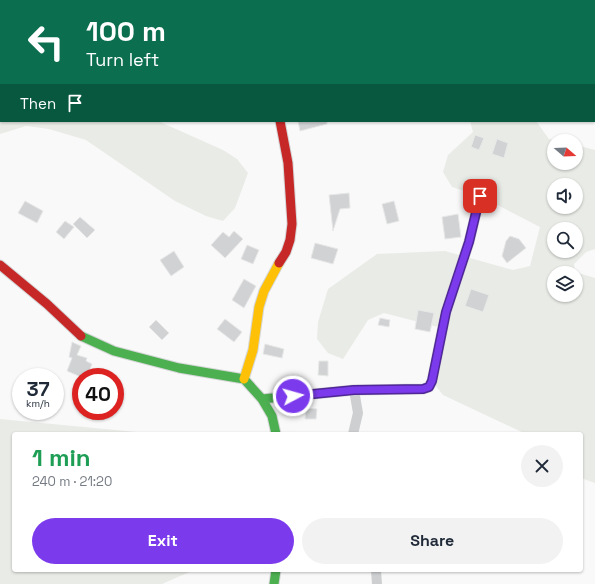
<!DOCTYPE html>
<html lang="en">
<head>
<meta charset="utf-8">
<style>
	:root { --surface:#fff; --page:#f2f2f3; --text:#1f2937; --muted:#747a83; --accent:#7c3aed }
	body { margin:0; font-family:"Space Grotesk",sans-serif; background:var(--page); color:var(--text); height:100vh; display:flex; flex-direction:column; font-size:15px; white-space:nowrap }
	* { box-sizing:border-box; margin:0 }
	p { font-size:13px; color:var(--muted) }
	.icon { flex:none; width:22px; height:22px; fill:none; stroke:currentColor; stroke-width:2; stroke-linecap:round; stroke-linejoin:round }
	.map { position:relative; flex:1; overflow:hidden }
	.panel { position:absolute; left:12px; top:432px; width:571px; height:140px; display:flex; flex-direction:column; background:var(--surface); border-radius:4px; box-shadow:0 1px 3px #0004 }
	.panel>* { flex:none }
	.top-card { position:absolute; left:0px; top:0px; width:595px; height:122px; box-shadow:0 1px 3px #0004; background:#0b6e4f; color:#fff; overflow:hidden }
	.needle { width:26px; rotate:109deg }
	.controls { position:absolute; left:547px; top:134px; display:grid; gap:8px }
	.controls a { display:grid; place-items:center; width:36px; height:36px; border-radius:50%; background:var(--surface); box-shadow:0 1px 3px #0004; font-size:20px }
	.speed { position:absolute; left:12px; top:368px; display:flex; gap:8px; font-size:20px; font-weight:700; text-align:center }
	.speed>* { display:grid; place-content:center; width:52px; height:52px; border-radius:50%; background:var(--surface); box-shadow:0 1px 3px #0004; line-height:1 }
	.speed small { font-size:10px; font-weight:400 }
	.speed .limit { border:6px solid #d22; background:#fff; color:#111 }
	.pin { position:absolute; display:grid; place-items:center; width:34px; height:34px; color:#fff; margin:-17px; border-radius:8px; box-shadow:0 2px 6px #0006 }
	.me { position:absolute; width:44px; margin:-22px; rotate:84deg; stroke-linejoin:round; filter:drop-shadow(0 0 3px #0008) }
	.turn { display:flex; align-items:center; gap:14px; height:84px; padding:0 20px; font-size:18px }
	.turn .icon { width:52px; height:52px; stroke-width:2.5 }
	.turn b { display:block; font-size:28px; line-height:34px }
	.then { display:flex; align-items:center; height:38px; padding:0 20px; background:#0003; gap:8px; font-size:15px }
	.round { display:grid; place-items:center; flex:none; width:42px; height:42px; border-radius:21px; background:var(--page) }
	.head { display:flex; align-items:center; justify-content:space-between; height:68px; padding:0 20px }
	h1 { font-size:24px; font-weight:700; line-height:30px; color:#1e9e55 }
	.primary-button { display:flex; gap:8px; margin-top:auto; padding:8px 20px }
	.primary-button a { flex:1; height:46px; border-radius:24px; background:var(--accent); color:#fff; font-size:16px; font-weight:700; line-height:46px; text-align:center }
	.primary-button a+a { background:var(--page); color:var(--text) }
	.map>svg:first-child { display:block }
	.green { fill:#e8ebe6; fill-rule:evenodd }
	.building { fill:#d0d2d3; stroke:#e8e8e8 }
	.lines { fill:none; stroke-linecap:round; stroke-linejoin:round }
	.fast-casing { stroke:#d5d6d7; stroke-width:11 }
	.slow-casing { stroke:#d5d6d7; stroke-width:11 }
	.jam-casing { stroke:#d5d6d7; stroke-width:11 }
	.street { stroke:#cecfd0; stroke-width:10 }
	.fast { stroke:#4caf50; stroke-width:9 }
	.slow { stroke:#ffc107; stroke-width:9 }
	.jam { stroke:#c62828; stroke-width:9 }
	.route-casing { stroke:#51269a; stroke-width:10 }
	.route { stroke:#7c3aed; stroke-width:7 }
</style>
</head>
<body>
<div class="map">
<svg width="595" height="584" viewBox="0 0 595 584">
	<rect width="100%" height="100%" fill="#f9f9f9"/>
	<path class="green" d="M0 40 1 121H158L223 150 237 159 248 173 235 208 223 221 206 216 175 201 86 140 49 129 26 126 0 134Z
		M470 121H536L549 139 559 141H554V163H576V145L595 150V249L586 252 574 264 575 272 595 278V483L581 478V434H526L443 395 432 381 438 327 384 313 368 320 343 359 328 353 317 339 318 322 328 289 377 254 445 251 513 270 530 266 540 227 480 196 452 187 443 172 448 155 473 132ZM554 185H576V207H554ZM554 229H576V251H554ZM554 273H576V295H554Z
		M0 419 157 434H14V570H194L162 584H0Z"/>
	<path class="building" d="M298 121H327V124L300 131Z
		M475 135 484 138 479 150 471 147Z
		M497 139 508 143 504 158 492 154Z
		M349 193 350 208 340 209 333 231 329 195Z
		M25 201 43 211 37 223 18 213Z
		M394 201 399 221 387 224 382 204Z
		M458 214 461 237 445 239 442 217Z
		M80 217 95 230 87 238 73 224Z
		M65 221 74 227 64 239 56 232Z
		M234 231 243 239 225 258 211 245 223 232 229 237Z
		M510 236 519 239 526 248 507 263 502 256 506 241Z
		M315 243 338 249 333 264 311 258Z
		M247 245 259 250 253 264 241 259Z
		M174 251 184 267 171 276 160 260Z
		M244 279 256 286 244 308 232 300Z
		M471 289 489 295 483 312 465 306Z
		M418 310 434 313 430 332 415 329Z
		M380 318 390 320 389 327 378 325Z
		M225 319 242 332 234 342 217 329Z
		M156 320 169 333 162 340 149 327Z
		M72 342 81 346 77 355 87 358 86 361 92 364 87 377H81L67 371 72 358 69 357Z
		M265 344 284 349 282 358 263 354Z
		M319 361H328V376L318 375Z
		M306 408 317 409 316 419H305Z"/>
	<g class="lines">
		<g class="fast-casing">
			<path id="fast" d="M81 336 114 351 179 368 244 379 262 399 272 416 276 434
				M262 399 354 390 423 389 429 387 432 381 446 312 469 242 480 196
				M274 584 276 570"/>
		</g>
		<g class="slow-casing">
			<path id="slow" d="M244 379 253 350 259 307 264 291 279 263"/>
		</g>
		<g class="jam-casing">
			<path id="jam" d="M279 263 286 252 290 240 292 224 288 163 280 121
				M0 265 47 304 81 336"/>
		</g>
		<path class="street" d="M271 1V0
			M353 434 358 413 354 390
			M376 570 377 584"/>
		<use href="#fast" class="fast"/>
		<use href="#slow" class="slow"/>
		<use href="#jam" class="jam"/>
	</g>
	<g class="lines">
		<g class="route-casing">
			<path id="route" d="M293 396 354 390 423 389 429 387 432 381 446 312 469 242 480 196"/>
		</g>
		<use href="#route" class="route"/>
	</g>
</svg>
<div class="controls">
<a><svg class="needle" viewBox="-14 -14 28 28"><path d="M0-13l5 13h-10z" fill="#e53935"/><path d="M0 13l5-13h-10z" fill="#747a83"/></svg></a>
<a><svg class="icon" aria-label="sound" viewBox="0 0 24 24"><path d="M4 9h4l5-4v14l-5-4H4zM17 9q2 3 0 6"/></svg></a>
<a><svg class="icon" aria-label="search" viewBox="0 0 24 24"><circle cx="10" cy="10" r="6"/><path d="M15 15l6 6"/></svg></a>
<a><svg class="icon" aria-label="layers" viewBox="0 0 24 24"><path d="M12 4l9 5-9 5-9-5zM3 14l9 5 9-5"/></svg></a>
</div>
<div class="speed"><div>37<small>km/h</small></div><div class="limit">40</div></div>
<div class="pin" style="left:480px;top:196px;background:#d93025"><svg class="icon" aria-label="arrive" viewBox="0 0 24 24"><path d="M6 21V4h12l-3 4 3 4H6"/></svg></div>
<svg class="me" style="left:293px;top:396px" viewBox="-20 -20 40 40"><circle r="17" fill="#7c3aed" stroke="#fff" stroke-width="3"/><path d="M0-11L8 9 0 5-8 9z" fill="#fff"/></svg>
<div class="top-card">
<div class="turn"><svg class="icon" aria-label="left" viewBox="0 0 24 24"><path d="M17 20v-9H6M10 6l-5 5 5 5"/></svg><div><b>100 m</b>Turn left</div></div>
<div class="then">Then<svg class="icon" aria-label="arrive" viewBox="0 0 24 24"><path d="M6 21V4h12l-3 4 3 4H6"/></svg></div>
</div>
<section class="panel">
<div class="head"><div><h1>1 min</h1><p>240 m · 21:20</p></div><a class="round"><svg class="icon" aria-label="close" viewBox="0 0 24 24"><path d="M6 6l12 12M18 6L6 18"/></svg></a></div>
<div class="primary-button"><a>Exit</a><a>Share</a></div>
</section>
</div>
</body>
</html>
